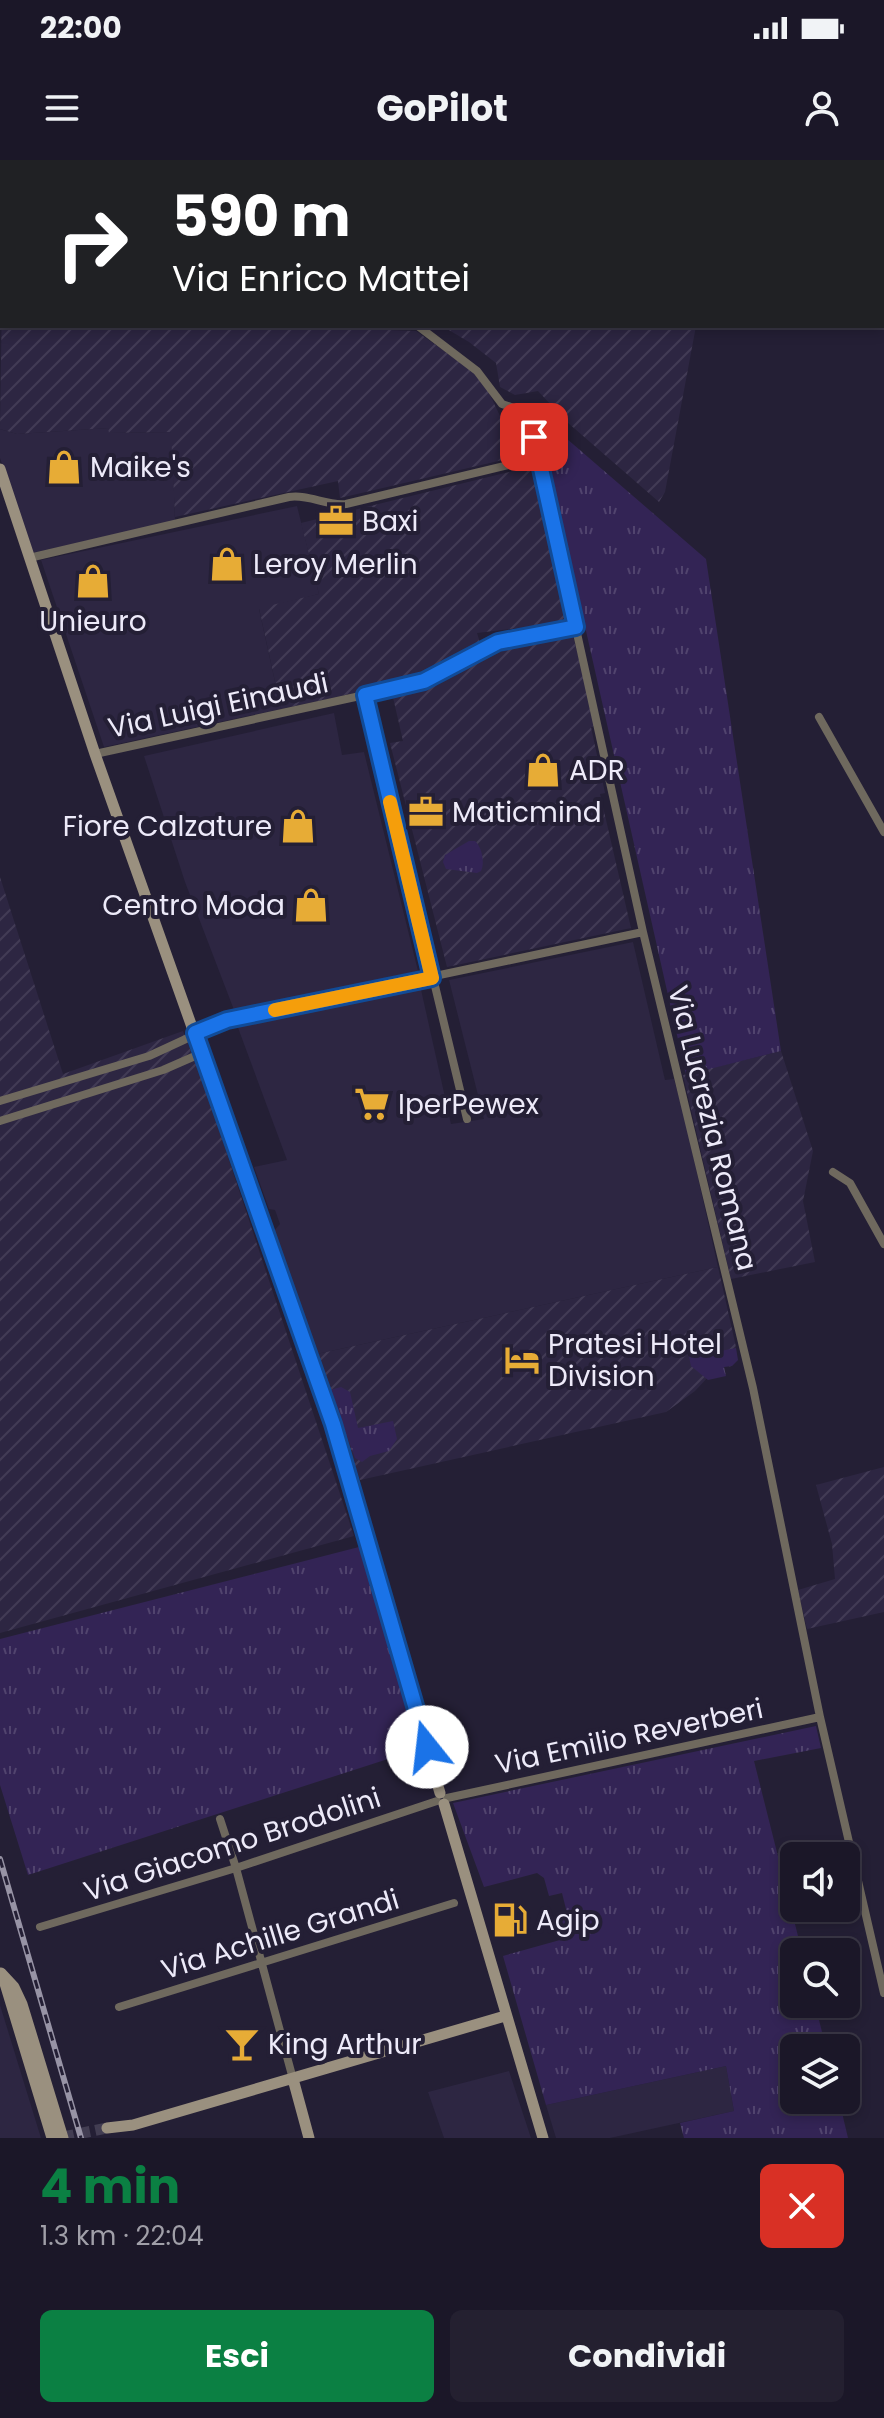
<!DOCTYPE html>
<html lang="it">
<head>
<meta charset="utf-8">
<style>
	:root { --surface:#1b1728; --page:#242030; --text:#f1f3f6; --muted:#a09fa8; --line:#393645; --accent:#0b8043 }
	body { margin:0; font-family:Poppins,sans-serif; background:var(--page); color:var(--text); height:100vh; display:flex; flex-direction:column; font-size:30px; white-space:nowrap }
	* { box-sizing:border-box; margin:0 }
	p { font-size:26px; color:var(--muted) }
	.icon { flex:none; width:44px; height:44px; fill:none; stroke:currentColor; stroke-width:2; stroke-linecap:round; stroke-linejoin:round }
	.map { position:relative; height:1978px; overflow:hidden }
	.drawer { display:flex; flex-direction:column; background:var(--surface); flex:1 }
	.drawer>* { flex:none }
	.hud { position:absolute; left:0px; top:0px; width:884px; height:168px; box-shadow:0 4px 12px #0003,0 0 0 2px var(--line); background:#202124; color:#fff; overflow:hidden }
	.tools { position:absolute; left:780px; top:1682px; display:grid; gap:16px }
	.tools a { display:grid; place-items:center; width:80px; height:80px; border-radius:12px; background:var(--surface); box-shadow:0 4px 12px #0003,0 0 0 2px var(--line); font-size:40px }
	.pin { position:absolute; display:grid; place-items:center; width:68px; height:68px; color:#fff; margin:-34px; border-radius:16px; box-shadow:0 4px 12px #0006 }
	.me { position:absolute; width:88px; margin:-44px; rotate:344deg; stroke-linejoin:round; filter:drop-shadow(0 0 6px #0008) }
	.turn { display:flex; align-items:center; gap:28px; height:168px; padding:0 40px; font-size:36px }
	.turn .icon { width:104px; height:104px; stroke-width:2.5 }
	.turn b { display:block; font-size:56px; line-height:68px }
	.round { display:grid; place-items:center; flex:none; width:84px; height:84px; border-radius:12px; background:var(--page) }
	.head { display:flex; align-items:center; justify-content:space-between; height:136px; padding:0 40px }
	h1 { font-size:48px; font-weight:700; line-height:60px; color:var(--accent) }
	.primary-button { display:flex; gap:16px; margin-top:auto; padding:16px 40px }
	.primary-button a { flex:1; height:92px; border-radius:12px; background:var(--accent); color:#fff; font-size:32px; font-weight:700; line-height:92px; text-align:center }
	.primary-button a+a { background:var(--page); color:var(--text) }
	.status { display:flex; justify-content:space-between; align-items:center; height:56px; padding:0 40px; background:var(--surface); direction:ltr }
	.status svg { height:22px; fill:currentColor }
	header { display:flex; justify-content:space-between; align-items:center; height:104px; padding:0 40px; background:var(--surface); font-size:36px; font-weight:700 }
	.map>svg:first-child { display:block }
	.built { fill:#2d2642 }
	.industrial { fill:url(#industrial-furrows) }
	.grass { fill:url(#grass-tufts) }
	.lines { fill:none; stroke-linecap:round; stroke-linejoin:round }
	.secondary-tunnel { stroke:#423d52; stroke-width:11; stroke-dasharray:11 5.5; stroke-linecap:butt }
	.street { stroke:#6f695e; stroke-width:8 }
	.secondary { stroke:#9a907f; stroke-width:11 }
	.rail-casing { stroke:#9793a5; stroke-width:6 }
	.rail { stroke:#241f35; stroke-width:3; stroke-dasharray:9; stroke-linecap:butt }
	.route-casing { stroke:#114b97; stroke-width:20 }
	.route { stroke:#1a73e8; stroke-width:14 }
	.slow { stroke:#f59e0b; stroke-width:14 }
	.labels { text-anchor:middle; stroke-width:8; stroke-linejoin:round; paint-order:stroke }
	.poi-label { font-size:28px; fill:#edeaf9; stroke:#241f35; text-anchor:start }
	.street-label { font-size:28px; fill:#edeaf9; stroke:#241f35 }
</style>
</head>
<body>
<div class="status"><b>22:00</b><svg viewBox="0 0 49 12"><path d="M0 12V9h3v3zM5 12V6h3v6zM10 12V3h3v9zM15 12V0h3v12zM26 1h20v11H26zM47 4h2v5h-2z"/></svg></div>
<header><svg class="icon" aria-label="menu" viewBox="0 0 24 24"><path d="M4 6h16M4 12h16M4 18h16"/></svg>GoPilot<svg class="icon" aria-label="person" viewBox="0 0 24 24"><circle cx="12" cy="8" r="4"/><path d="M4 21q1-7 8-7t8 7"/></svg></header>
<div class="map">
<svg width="884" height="1978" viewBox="0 0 884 1978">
	<defs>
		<pattern id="industrial-furrows" width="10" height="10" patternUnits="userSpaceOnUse" patternTransform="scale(2)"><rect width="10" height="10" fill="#2d2642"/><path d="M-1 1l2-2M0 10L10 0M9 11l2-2" fill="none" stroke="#423b55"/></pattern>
		<pattern id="grass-tufts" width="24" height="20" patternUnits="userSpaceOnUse" patternTransform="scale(2)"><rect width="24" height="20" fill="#332455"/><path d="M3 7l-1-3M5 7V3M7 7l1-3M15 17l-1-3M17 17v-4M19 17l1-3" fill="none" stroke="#51446e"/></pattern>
	</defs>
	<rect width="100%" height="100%" fill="#241f35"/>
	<path class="built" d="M108 268 110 273 172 272 175 361 32 393 0 298V269L17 274Z
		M297 346 319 434 259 449 281 549 104 587 41 400Z
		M334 553 342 595 364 592 418 811 234 850 185 722 144 596Z
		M633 782 665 920 674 919 684 955 718 1107 317 1194 273 1072 280 1064 275 1050 269 1049 254 1007 287 1000 237 865 420 825 451 964 484 959 449 820Z
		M0 1845 41 1978H0Z
		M726 1906 734 1951 610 1978H556L546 1945Z
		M509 1911 531 1978H444L428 1932Z"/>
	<path class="industrial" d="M0 0H195V2H2L0 119Z
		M476 0H726L473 2Z
		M2 134V166H358L361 169 416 171 482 218 500 256 521 255 533 293 340 338 338 321 175 357 171 272 109 273 108 268 17 274 0 269Z
		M442 166H696L665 332 659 342 567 262 538 231 515 235 500 227 496 203 469 182Z
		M537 305 568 462 477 473 480 483 433 511 400 523 281 549 259 448 319 434 301 363Z
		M573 476 596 565 591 567 605 633 600 634 631 768 447 807 390 583 403 581 392 533 438 525 492 492Z
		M0 717 63 914 183 871 204 925 354 1376 0 1473Z
		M781 891 813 991 803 1041 815 1102 731 1119 683 915Z
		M718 1107 736 1187 695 1231 666 1252 360 1320 317 1194Z
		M884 1307V1452L807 1469 798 1430 835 1419 832 1384 816 1325Z"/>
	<path class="grass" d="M537 253 706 399 781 891 686 915Z
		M469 681H475C482 687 485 703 481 711L477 713 446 709 443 702 445 695Z
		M736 1188 738 1200 732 1206 724 1207 726 1216 708 1220 691 1206 689 1197Z
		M341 1227 350 1232 358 1268 393 1261 397 1279 389 1291 370 1296 362 1302 355 1298 330 1230Z
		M359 1387 419 1589 28 1715 0 1625V1479Z
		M816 1566 821 1588 754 1601 802 1792H794V1844H815L826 1888H794V1940H839L848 1978H684L680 1963 734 1951 726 1906 546 1945 503 1796 560 1780 554 1757 567 1753 562 1733 549 1736 544 1718 537 1713 484 1727 453 1643Z"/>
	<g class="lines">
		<path class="secondary-tunnel" d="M63 1977 107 1968"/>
		<path class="street" d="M556 0 557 2
			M489 2 498 0
			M633 2 642 0
			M0 129 2 128
			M418 166 477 211 502 244 523 251 529 256 643 772 753 1228 820 1557 884 1833
			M29 398 289 337C309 334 326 346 346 344L538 298
			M365 535 467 959
			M819 557 884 672
			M95 594 415 524 491 485 576 467
			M0 941 149 896 227 860 643 772
			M0 961 163 910 202 893
			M833 1012 850 1023 884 1084
			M447 1638 820 1557
			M220 1659 236 1708 293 1919
			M40 1767 236 1708 437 1641
			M119 1847 454 1743"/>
		<path class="secondary" d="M0 309 95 594 333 1264 440 1633
			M444 1644 543 1978
			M1 1813 14 1827 22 1844 63 1978
			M3 1817 52 1978
			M293 1919 309 1978
			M107 1968 133 1965 505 1856"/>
		<g class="rail-casing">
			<path id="rail" d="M0 1699 81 1978"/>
		</g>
		<use href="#rail" class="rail"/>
	</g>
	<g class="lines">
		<g class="route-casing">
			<path id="route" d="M427 1587 333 1264 195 873 227 860 432 818 365 535 424 521 498 482 576 467 534 277"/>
		</g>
		<use href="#route" class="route"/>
		<path class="slow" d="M275 850 432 818 390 642"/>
	</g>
	<defs>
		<g id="shop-bare" transform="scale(2.76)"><path d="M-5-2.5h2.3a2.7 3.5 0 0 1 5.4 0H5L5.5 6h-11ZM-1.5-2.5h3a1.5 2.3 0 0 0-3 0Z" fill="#e7ac36" stroke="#241f35" stroke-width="2.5" paint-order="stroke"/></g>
		<g id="office-bare" transform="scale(2.76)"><path d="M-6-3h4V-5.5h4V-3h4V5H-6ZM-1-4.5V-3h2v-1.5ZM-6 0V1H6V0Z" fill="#e7ac36" stroke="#241f35" stroke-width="2.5" paint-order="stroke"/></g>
		<g id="supermarket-bare" transform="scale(2.76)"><path d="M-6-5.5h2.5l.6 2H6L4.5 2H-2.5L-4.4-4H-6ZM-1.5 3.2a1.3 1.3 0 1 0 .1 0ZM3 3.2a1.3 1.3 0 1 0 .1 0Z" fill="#e7ac36" stroke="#241f35" stroke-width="2.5" paint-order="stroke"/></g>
		<g id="hotel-bare" transform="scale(2.76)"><path d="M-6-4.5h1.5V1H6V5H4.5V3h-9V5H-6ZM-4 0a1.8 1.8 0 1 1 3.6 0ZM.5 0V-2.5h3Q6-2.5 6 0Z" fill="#e7ac36" stroke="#241f35" stroke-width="2.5" paint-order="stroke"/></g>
		<g id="fuel-bare" transform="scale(2.76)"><path d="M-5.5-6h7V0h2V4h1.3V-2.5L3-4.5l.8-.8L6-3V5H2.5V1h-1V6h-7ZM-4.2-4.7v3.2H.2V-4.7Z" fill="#e7ac36" stroke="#241f35" stroke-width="2.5" paint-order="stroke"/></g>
		<g id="bar-bare" transform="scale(2.76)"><path d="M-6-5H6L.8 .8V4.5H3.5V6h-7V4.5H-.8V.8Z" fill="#e7ac36" stroke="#241f35" stroke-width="2.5" paint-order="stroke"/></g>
	</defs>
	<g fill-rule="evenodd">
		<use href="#shop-bare" x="64" y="307"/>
		<use href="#office-bare" x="336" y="361"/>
		<use href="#shop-bare" x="227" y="404"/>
		<use href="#shop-bare" x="93" y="421"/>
		<use href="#shop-bare" x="543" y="610"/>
		<use href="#office-bare" x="426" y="652"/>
		<use href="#shop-bare" x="298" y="666"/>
		<use href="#shop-bare" x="311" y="745"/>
		<use href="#supermarket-bare" x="372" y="944"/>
		<use href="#hotel-bare" x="522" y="1200"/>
		<use href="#fuel-bare" x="510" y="1760"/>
		<use href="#bar-bare" x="242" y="1884"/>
	</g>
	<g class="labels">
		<g class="poi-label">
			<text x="90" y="317">Maike's</text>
			<text x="362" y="371">Baxi</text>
			<text x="253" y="414">Leroy Merlin</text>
			<text x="93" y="471" text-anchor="middle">Unieuro</text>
			<text x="569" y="620">ADR</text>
			<text x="452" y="662">Maticmind</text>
			<text x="272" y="676" text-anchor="end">Fiore Calzature</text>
			<text x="285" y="755" text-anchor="end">Centro Moda</text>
			<text x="398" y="954">IperPewex</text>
			<text x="548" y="1194">Pratesi Hotel<tspan x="548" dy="32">Division</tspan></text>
			<text x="536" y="1770">Agip</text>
			<text x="268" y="1894">King Arthur</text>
		</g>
		<g class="street-label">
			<text transform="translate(218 545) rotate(-12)" y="10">Via Luigi Einaudi</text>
			<text transform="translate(713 968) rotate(76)" y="10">Via Lucrezia Romana</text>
			<text transform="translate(629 1576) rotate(-12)" y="10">Via Emilio Reverberi</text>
			<text transform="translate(232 1684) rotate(-18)" y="10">Via Giacomo Brodolini</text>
			<text transform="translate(280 1774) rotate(-17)" y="10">Via Achille Grandi</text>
		</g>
	</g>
</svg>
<div class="tools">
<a><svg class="icon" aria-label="sound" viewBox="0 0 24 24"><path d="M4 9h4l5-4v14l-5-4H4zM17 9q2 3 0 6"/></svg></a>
<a><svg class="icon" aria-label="search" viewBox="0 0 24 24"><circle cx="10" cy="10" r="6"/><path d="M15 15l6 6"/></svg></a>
<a><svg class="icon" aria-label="layers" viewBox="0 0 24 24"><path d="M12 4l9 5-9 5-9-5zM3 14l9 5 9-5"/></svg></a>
</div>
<div class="pin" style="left:534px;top:277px;background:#d93025"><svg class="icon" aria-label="arrive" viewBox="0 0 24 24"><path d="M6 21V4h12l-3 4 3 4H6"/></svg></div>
<svg class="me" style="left:427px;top:1587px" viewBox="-20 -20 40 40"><circle r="19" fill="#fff"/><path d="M0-13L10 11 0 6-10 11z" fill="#1a73e8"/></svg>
<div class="hud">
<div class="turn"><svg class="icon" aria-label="right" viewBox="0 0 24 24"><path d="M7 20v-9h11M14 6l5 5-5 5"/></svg><div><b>590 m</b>Via Enrico Mattei</div></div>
</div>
</div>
<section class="drawer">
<div class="head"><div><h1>4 min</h1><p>1.3 km · 22:04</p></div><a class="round" style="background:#d93025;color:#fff"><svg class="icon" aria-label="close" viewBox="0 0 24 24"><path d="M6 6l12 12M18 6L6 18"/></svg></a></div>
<div class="primary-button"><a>Esci</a><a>Condividi</a></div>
</section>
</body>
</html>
